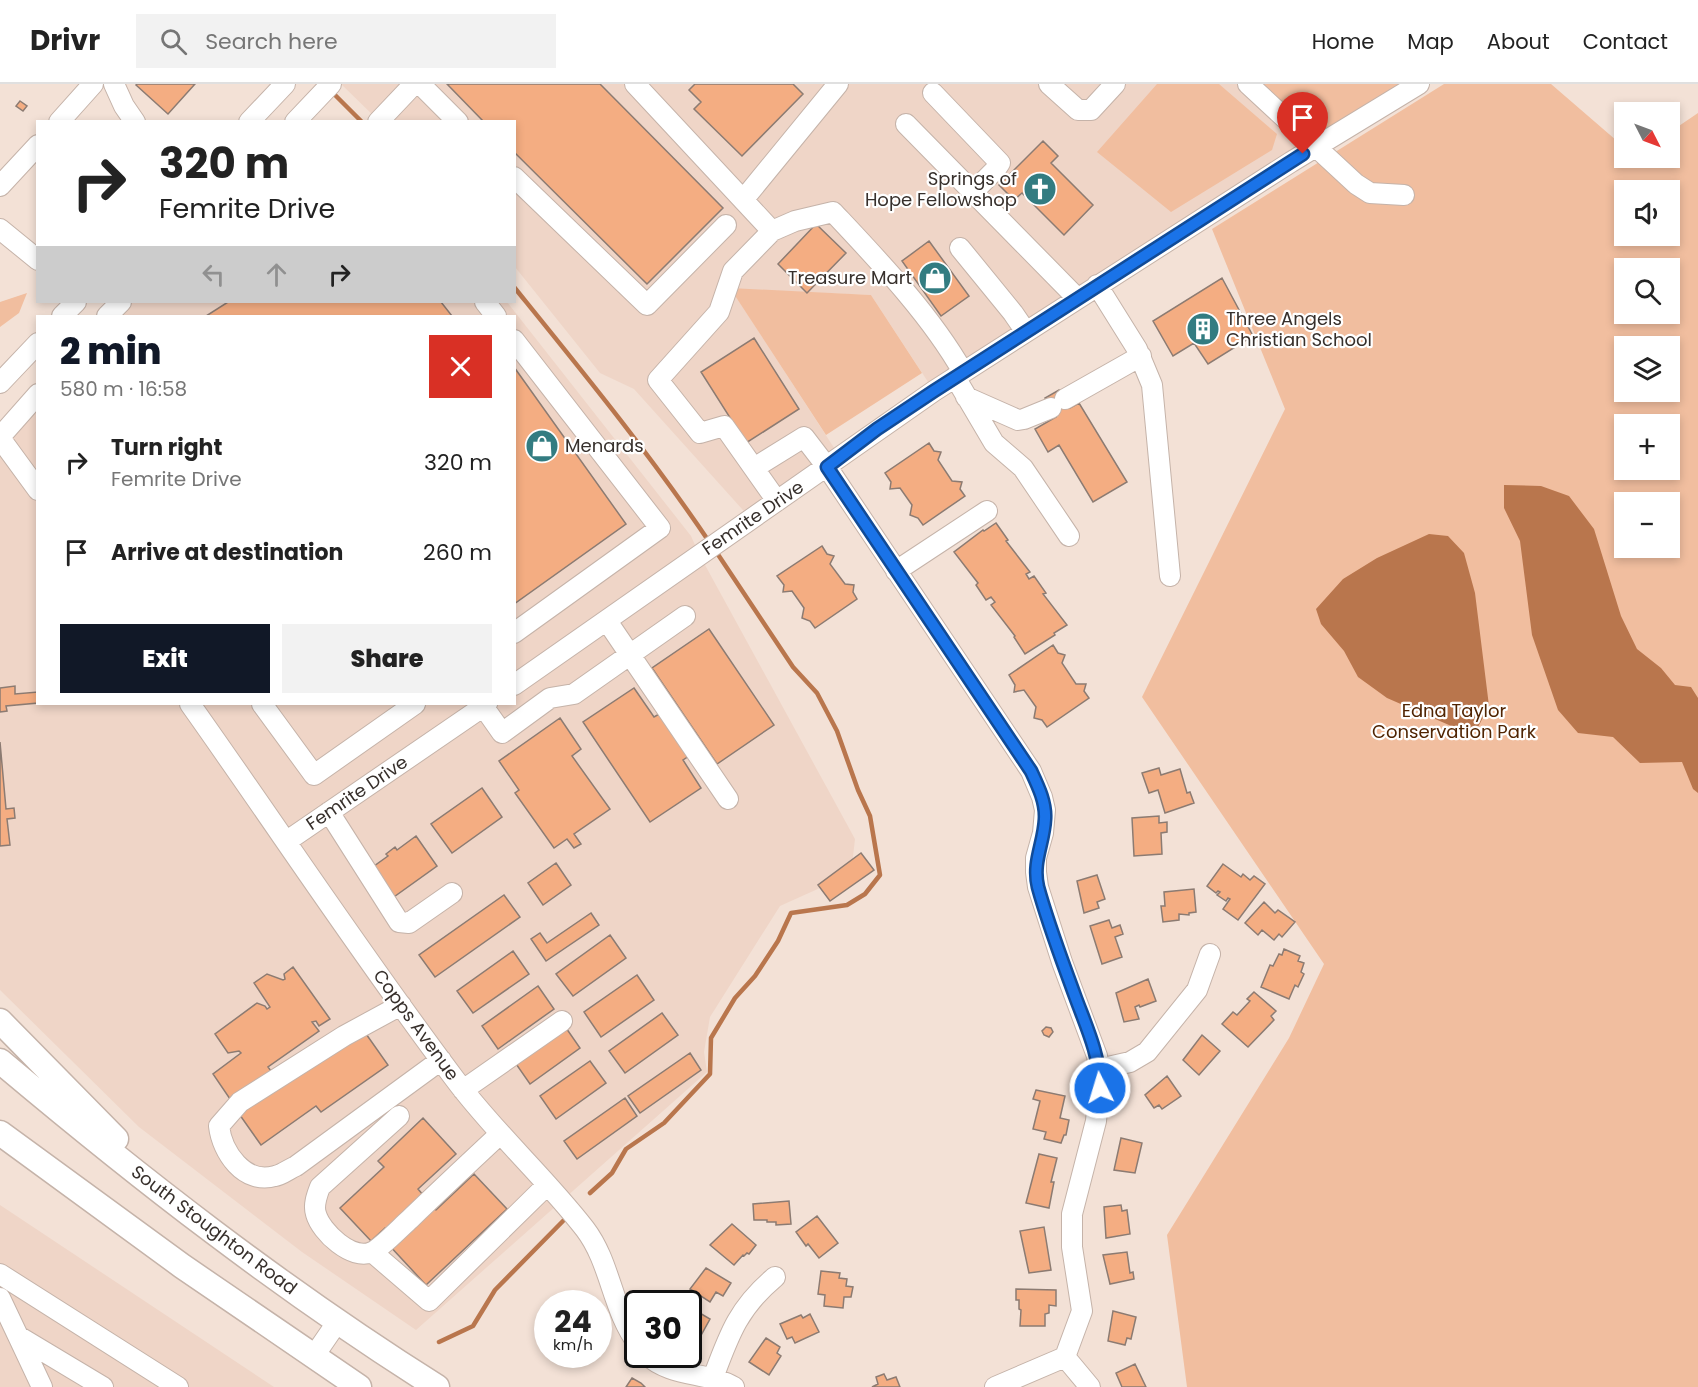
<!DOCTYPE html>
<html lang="en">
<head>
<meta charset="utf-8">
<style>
	:root { --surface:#fff; --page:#f2f2f2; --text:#222; --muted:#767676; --line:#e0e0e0; --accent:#111827 }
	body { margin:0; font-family:Poppins,sans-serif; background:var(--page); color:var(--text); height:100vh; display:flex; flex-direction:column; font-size:22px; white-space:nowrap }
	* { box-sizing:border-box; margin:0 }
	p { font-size:20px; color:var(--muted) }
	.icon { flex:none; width:33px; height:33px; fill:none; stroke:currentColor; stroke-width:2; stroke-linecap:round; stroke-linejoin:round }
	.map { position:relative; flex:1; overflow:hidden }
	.drawer { position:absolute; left:36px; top:231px; width:480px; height:390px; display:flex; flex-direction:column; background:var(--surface); border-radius:0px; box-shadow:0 3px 9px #0003 }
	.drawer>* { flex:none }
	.banner { position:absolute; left:36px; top:36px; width:480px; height:183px; border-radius:0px; box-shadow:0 3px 9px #0003; background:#fff; color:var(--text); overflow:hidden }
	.needle { width:39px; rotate:132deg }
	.fabs { position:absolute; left:1614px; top:18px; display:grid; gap:12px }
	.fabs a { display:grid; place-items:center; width:66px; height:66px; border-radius:0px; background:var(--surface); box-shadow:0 3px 9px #0003; font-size:30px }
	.speed { position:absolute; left:534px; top:1206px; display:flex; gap:12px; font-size:30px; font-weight:700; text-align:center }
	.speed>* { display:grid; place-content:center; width:78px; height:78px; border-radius:50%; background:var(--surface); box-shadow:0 3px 9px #0003; line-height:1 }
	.speed small { font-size:15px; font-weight:400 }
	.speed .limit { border:3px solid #111; border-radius:9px; background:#fff; color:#111 }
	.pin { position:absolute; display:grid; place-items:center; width:51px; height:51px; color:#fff; margin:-62px -26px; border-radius:50% 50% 50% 0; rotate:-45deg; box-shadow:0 0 6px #0007 }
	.pin .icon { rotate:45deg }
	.me { position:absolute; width:66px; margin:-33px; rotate:355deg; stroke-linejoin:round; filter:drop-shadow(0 0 4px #0008) }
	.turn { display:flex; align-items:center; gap:21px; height:126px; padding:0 24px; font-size:27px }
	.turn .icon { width:78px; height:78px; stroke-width:2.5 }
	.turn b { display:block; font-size:42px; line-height:51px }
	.lanes { display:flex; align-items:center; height:57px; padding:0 24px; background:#0003; justify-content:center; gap:30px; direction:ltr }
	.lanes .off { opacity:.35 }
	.round { display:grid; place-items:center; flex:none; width:63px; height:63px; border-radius:0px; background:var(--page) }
	.overview { display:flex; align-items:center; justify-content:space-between; height:102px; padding:0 24px }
	h1 { font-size:36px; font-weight:800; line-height:45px; color:var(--accent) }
	.button { display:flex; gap:12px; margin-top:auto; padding:12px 24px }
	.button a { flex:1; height:69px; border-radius:0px; background:var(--accent); color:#fff; font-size:24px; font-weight:800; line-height:69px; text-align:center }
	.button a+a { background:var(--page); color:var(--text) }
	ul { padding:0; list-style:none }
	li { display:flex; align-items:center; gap:18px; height:90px; padding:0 24px }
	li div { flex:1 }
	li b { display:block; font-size:22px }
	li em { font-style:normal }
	header { display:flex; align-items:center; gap:36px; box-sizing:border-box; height:84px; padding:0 30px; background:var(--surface); border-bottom:2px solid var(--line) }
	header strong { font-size:28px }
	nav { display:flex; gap:33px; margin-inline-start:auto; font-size:21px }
	.search { width:420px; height:54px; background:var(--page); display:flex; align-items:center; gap:15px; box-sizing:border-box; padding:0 21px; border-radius:0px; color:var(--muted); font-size:22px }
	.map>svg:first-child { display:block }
	.built { fill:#efd5c7 }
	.green { fill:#f1be9f; fill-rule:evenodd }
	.water { fill:#b9764d }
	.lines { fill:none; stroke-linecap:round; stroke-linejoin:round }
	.stream { stroke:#b9764d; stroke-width:4.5 }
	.building { fill:#f4ad82; stroke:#8c7b72; stroke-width:1.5 }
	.minor-casing { stroke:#c5b3a9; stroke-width:22 }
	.major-casing { stroke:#c5b3a9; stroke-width:27 }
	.minor { stroke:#fff; stroke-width:20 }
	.major { stroke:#fff; stroke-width:24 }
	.route-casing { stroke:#114b97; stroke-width:15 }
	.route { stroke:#1a73e8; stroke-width:10 }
	.labels { text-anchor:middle; stroke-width:4.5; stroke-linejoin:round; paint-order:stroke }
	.poi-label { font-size:18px; fill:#37302c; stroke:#fff; text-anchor:end }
	.street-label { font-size:18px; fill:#37302c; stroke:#fff }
	.park-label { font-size:18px; fill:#502402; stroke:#fff }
</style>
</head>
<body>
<header>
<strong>Drivr</strong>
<div class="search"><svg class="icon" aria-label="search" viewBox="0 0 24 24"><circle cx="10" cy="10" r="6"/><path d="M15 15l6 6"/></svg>Search here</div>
<nav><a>Home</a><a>Map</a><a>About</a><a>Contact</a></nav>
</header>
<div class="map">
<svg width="1698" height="1303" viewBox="0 0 1698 1303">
	<rect width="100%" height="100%" fill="#f3e1d6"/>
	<path class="built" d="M341 0H1248L1316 62 934 307 871 211 731 205 840 373 751 435 634 305 600 289 515 183 514 38 379 37Z
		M121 218H507L691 452 699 470 855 755 851 790 780 822 710 933 704 968 707 988 416 1246 302 1168 139 1043 0 906V353L37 310 38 620H514V232H107Z
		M0 1121 274 1303H0Z"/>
	<path class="green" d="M1157 0H1219L1277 50 1272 66 1171 128 1097 68Z
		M1248 0H1419L1316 62Z
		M1444 0H1551L1624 63V74H1670V48L1698 29V1303H1187L1167 1151 1289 954 1324 880 1142 613 1285 325 1212 145ZM1624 106H1670V152H1624ZM1624 184H1670V230H1624ZM1624 262H1670V308H1624ZM1624 340H1670V386H1624ZM1624 418H1670V464H1624Z
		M730 204 871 211 922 289 826 351Z
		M27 209 19 229 0 243V218Z"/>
	<path class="water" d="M1504 401 1541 402 1569 412 1594 445 1621 532 1637 565 1661 584 1675 601 1691 603 1698 614V709L1693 705 1682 678 1640 679 1613 653 1578 649 1558 626 1532 551 1520 457 1504 424Z
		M1429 450 1448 452 1464 469 1475 509 1489 622 1477 645 1465 648 1387 614 1358 593 1344 567 1321 540 1316 525 1343 495 1377 474Z"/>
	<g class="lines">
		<path class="stream" d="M332 8 362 38
			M514 203C582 287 650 370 710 459
			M590 1109 612 1089 626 1065 664 1039 710 990 711 954 735 914 755 892 778 857 791 829 847 821 865 810 880 791 870 732 858 706 837 647 817 609 793 583 715 466
			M439 1258 473 1242 495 1206 563 1137"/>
	</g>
	<path class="building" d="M137 0H195L168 30 136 1Z
		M447 0H600L723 124 647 200 514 68V38H484Z
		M695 0H793L803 10 742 72 694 25 701 18 689 6Z
		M20 17 27 22 23 27 16 22Z
		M1043 57 1058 72 1051 79 1093 121 1064 151 1022 109 1014 116 999 101Z
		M816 140 846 169 807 209 778 180Z
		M929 157 969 212 941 232 902 177Z
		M1222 194 1253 252 1208 280 1194 259 1173 272 1153 237Z
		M228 218H441L452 232H206Z
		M754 254 799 325 746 359 701 288Z
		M514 283 626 440 514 520Z
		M1059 306 1070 324 1079 319 1127 398 1093 418 1059 361 1048 368 1035 345 1056 333 1045 314Z
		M929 359 934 367 941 368 938 376 952 397 962 398 960 405 965 412 923 441 918 434 910 431 912 421 900 404 890 405 891 398 885 389Z
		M996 439 1008 456 1006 457 1030 488 1026 490 1029 495 1034 492 1046 509 1043 510 1067 541 1054 549 1055 551 1025 570 1014 553 1015 552 991 521 995 518 991 513 986 516 976 501 978 499 954 468 983 446 984 447Z
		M822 462 827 470 834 472 830 480 845 500 854 501 853 508 857 515 815 544 810 537 802 534 804 524 792 507 783 508 784 501 777 492Z
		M709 545 774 641 717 680 652 584Z
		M1053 561 1058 569 1065 571 1062 579 1076 600H1086L1084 607 1089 614 1047 643 1042 636 1034 634 1036 623 1024 606 1014 608 1015 601 1009 591Z
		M15 602V610L38 608V619L6 622 7 627 0 628V604Z
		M634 604 654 633 661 629 689 672 683 676 701 704 650 738 583 638Z
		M560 634 581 665 572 672 610 725 574 750 581 760 574 764 567 755 554 764 515 709 519 706 499 677Z
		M0 658 6 725 14 724 15 734 7 735 10 761 0 762Z
		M1159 684 1161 691 1180 685 1187 709 1190 708 1194 719 1165 729 1158 706 1149 709 1142 689Z
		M482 704 502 733 452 769 431 740Z
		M1159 732V739L1167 738V748L1161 749 1162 770 1134 772 1132 734Z
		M416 752 437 782 391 815 370 785 388 772 386 770 395 763 397 766Z
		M861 769 874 786 830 817 818 801Z
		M556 779 571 801 543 821 528 799Z
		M1223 780 1241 793 1243 790 1250 796 1254 792 1265 800 1238 836 1223 825 1230 815 1228 814 1226 817 1217 811 1220 808 1218 807 1216 809 1207 802Z
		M1097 791 1105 815 1097 818 1099 824 1084 829 1077 797Z
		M1194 805 1196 828 1189 829V831L1179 830V836L1163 838 1161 822H1165L1164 808Z
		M504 811 520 833 435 893 419 871Z
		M1264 818 1275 829 1278 826 1295 838 1282 853 1279 850 1274 856 1262 846 1258 851 1245 839Z
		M591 829 599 841 546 877 531 855 540 849 547 859Z
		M1109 836 1112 844 1120 841 1123 850 1115 853 1122 873 1102 880 1090 842Z
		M610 851 626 874 573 912 556 890Z
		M1284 865 1300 872 1298 877 1304 879 1301 888 1304 890 1298 903 1295 901 1289 915 1261 903 1270 881 1273 882 1279 870 1282 871Z
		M513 867 529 890 473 929 457 907Z
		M293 883 330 935 319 942 316 937 312 938 319 947 268 983 271 987 230 1015 213 990 241 969 239 967 228 969 215 950 257 919 265 922 267 925 270 923 254 899 267 890 283 896 285 895 284 890Z
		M637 891 654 916 601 953 584 928Z
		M1148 895 1156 917 1140 923 1139 921 1135 923 1139 935 1124 938 1116 909Z
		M538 902 554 925 498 965 482 942Z
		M1254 908 1276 927 1271 932 1274 936 1248 963 1222 940 1233 928 1237 931 1250 917 1247 915Z
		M662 929 678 951 625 989 609 967Z
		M564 941 580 964 530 1000 514 977Z
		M1046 943 1051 944 1053 948 1049 953 1044 951 1042 947Z
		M364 947 388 981 321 1028 316 1022 261 1061 237 1027Z
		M1202 951 1220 967 1199 991 1183 976Z
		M690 969 701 986 640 1029 628 1012Z
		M590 977 606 999 556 1035 540 1012Z
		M1167 992 1181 1012 1162 1025 1159 1021 1154 1024 1145 1011Z
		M1036 1006 1065 1012 1060 1034 1069 1036 1066 1051H1064L1061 1059 1044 1055 1046 1048 1033 1045 1040 1017 1033 1015Z
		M625 1014 637 1032 577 1075 564 1057Z
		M423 1034 456 1070 418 1105 424 1112 387 1146 385 1144 371 1157 340 1124 384 1083 378 1077Z
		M1121 1054 1142 1059 1135 1089 1114 1086Z
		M1039 1070 1057 1074 1051 1098H1054L1049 1124 1026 1119Z
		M474 1090 507 1125 426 1201 388 1160 431 1120 436 1126Z
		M789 1117 791 1140 776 1141V1138H767V1136H754L753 1120Z
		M1121 1121 1122 1127 1127 1126 1130 1150 1106 1154 1104 1123Z
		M817 1132 838 1159 819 1174 808 1160 806 1162 796 1148Z
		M732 1140 756 1161 749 1170 747 1169 744 1172 743 1171 734 1181 710 1161Z
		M1044 1143 1051 1186 1029 1189 1020 1147Z
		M1127 1168 1130 1189 1133 1188 1134 1195 1110 1200 1103 1171Z
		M706 1184 731 1199 723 1212 716 1208 710 1218 690 1205Z
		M821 1187 840 1189 839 1194 847 1195 846 1202 853 1203 851 1213H844L843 1224 824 1222 825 1211 818 1210Z
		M1016 1205 1056 1206V1222L1049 1221V1229L1045 1230V1242H1020L1021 1226 1019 1225V1216H1016Z
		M688 1222 710 1235 694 1264 688 1261Z
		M1113 1227 1136 1233 1131 1255 1127 1254 1125 1261 1108 1257Z
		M810 1230 819 1248 795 1259 792 1253 787 1255 780 1240 801 1231 803 1234Z
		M766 1254 780 1263 777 1269 781 1272 769 1291 749 1278Z
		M1135 1280 1146 1303H1122L1116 1289Z
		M884 1290 887 1296 896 1293 900 1303H872L878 1300 876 1293Z
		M632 1294 641 1299 645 1303H626Z"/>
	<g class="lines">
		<g class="minor-casing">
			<path id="minor" d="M114 0 124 22 135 38
				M420 0 458 38
				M635 0 772 147 733 187 719 228 658 296 700 349 724 342 777 417
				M1049 0 1078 26H1091L1115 0
				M1248 0 1356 100 1370 109 1404 111
				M933 9 1000 79 996 85 973 108
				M59 38 93 0
				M249 38 285 0
				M295 38 331 0
				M378 38 414 0
				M906 40 1077 214
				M514 93 647 221 726 141
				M0 102 38 61
				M743 116 838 0
				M0 145 38 176
				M772 147 795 137 833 128C878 176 930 230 963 288
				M960 164 1013 229 1026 248
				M1097 201 1137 265 1152 301 1170 492
				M485 218 496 232
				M62 232 76 218
				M107 232 121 218
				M514 256 660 444 514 549
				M955 293 994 359 1023 384 1069 452
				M0 299 38 259
				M966 313 1018 336 1024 335 1051 324
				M1065 315 1141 272
				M0 353 38 310
				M0 354 38 406
				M754 384 804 353 827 383 1031 687 1042 713 1045 726 1043 749 1036 774V788L1038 803 1062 878 1097 972 1100 994 1096 1037 1072 1130V1163L1082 1227 1065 1273 995 1303
				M896 487 987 427
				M607 537 728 715
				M514 601 934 307 1291 78 1419 0
				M190 620C278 744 362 872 454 994 494 1048 544 1092 585 1145 611 1179 612 1226 638 1260
				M262 620 314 691 415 620
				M483 622 502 649 550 614 574 610 685 532
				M329 728 399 838 409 839 452 809
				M287 757 487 620
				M401 921 344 952 240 1018 219 1042C222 1068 244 1101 275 1092 282 1091 289 1085 296 1082L441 976
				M1099 985 1130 978 1147 968 1197 906 1210 870
				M463 1006 562 937
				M399 1032 320 1103C317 1111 313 1121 316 1130 321 1148 352 1177 372 1168 381 1164 401 1143 410 1135 440 1106 470 1078 500 1050
				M372 1168 429 1217 547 1101
				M0 1190 178 1303
				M0 1214 18 1252 103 1303
				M18 1252 42 1303
				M646 1270C671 1294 706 1287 734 1303
				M314 1272 338 1237
				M1065 1273 1090 1303
				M713 1294C729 1251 738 1224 775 1193"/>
		</g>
		<g class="major-casing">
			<path id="major" d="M0 937 116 1055
				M0 977C139 1094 283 1206 437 1303
				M0 1049 182 1182 359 1303"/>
		</g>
		<use href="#minor" class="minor"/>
		<use href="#major" class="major"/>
	</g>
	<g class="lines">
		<g class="route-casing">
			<path id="route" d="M1100 1004C1100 971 1086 942 1075 912 1062 876 1048 840 1038 803 1032 778 1044 759 1045 735 1046 718 1038 702 1031 687L827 383 877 345 934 307 1303 70"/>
		</g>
		<use href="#route" class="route"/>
	</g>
	<defs>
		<g id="church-disc" transform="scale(1.725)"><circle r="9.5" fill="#337c81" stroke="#fff"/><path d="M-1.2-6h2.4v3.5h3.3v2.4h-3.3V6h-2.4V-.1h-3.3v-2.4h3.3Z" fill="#fff"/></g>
		<g id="shop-disc" transform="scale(1.725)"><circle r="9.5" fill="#337c81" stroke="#fff"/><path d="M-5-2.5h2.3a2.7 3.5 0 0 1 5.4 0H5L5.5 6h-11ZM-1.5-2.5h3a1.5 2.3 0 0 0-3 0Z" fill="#fff"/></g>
		<g id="building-disc" transform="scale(1.725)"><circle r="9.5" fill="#337c81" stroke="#fff"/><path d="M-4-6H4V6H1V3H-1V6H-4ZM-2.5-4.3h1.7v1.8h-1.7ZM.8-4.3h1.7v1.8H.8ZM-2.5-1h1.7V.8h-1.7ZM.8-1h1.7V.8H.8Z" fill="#fff"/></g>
	</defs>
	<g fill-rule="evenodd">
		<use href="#church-disc" x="1040" y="105"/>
		<use href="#shop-disc" x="935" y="194"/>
		<use href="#building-disc" x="1203" y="245"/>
		<use href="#shop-disc" x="542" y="362"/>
	</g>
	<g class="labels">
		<g class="poi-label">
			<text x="1017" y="101">Springs of<tspan x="1017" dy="21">Hope Fellowshop</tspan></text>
			<text x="912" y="200">Treasure Mart</text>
			<text x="1226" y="241" text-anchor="start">Three Angels<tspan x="1226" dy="21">Christian School</tspan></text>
			<text x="565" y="368" text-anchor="start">Menards</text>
		</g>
		<g class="street-label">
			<text transform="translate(753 434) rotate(-34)" y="6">Femrite Drive</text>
			<text transform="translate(357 709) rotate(-34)" y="6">Femrite Drive</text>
			<text transform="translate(416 941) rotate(54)" y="6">Copps Avenue</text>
			<text transform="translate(214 1146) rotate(37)" y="6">South Stoughton Road</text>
		</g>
		<g class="park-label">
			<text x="1454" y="633">Edna Taylor<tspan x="1454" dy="21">Conservation Park</tspan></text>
		</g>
	</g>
</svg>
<div class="fabs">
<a><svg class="needle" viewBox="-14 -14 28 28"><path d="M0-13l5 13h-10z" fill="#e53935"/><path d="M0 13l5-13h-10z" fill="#767676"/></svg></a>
<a><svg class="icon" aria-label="sound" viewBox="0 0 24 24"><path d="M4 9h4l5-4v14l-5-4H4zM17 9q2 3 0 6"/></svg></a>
<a><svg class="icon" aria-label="search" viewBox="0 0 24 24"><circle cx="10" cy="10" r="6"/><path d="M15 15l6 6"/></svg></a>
<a><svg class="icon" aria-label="layers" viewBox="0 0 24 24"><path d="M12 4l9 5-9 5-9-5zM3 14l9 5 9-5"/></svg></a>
<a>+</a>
<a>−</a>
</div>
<div class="speed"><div>24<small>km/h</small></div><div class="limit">30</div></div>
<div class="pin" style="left:1303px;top:70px;background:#d93025"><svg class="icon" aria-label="arrive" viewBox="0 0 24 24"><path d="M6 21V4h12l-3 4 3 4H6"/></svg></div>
<svg class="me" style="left:1100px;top:1004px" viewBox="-20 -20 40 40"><circle r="17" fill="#1a73e8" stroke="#fff" stroke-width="3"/><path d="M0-11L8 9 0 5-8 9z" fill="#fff"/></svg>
<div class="banner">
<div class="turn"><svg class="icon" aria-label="right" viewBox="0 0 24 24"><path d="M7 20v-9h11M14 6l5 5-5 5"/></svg><div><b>320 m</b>Femrite Drive</div></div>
<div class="lanes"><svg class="icon off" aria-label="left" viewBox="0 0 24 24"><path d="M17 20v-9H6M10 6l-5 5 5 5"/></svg><svg class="icon off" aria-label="ahead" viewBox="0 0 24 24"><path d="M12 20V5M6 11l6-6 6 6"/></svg><svg class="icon" aria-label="right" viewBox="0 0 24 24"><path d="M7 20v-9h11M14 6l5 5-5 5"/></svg></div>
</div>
<section class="drawer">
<div class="overview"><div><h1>2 min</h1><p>580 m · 16:58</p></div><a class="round" style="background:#d93025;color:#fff"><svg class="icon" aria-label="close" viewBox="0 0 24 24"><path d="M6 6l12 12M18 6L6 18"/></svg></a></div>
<ul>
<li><svg class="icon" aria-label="right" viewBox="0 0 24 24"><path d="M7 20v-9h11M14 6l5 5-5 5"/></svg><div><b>Turn right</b><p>Femrite Drive</p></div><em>320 m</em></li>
<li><svg class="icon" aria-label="arrive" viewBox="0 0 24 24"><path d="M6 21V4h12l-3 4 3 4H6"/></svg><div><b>Arrive at destination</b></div><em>260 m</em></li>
</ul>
<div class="button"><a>Exit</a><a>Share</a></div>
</section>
</div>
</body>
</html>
